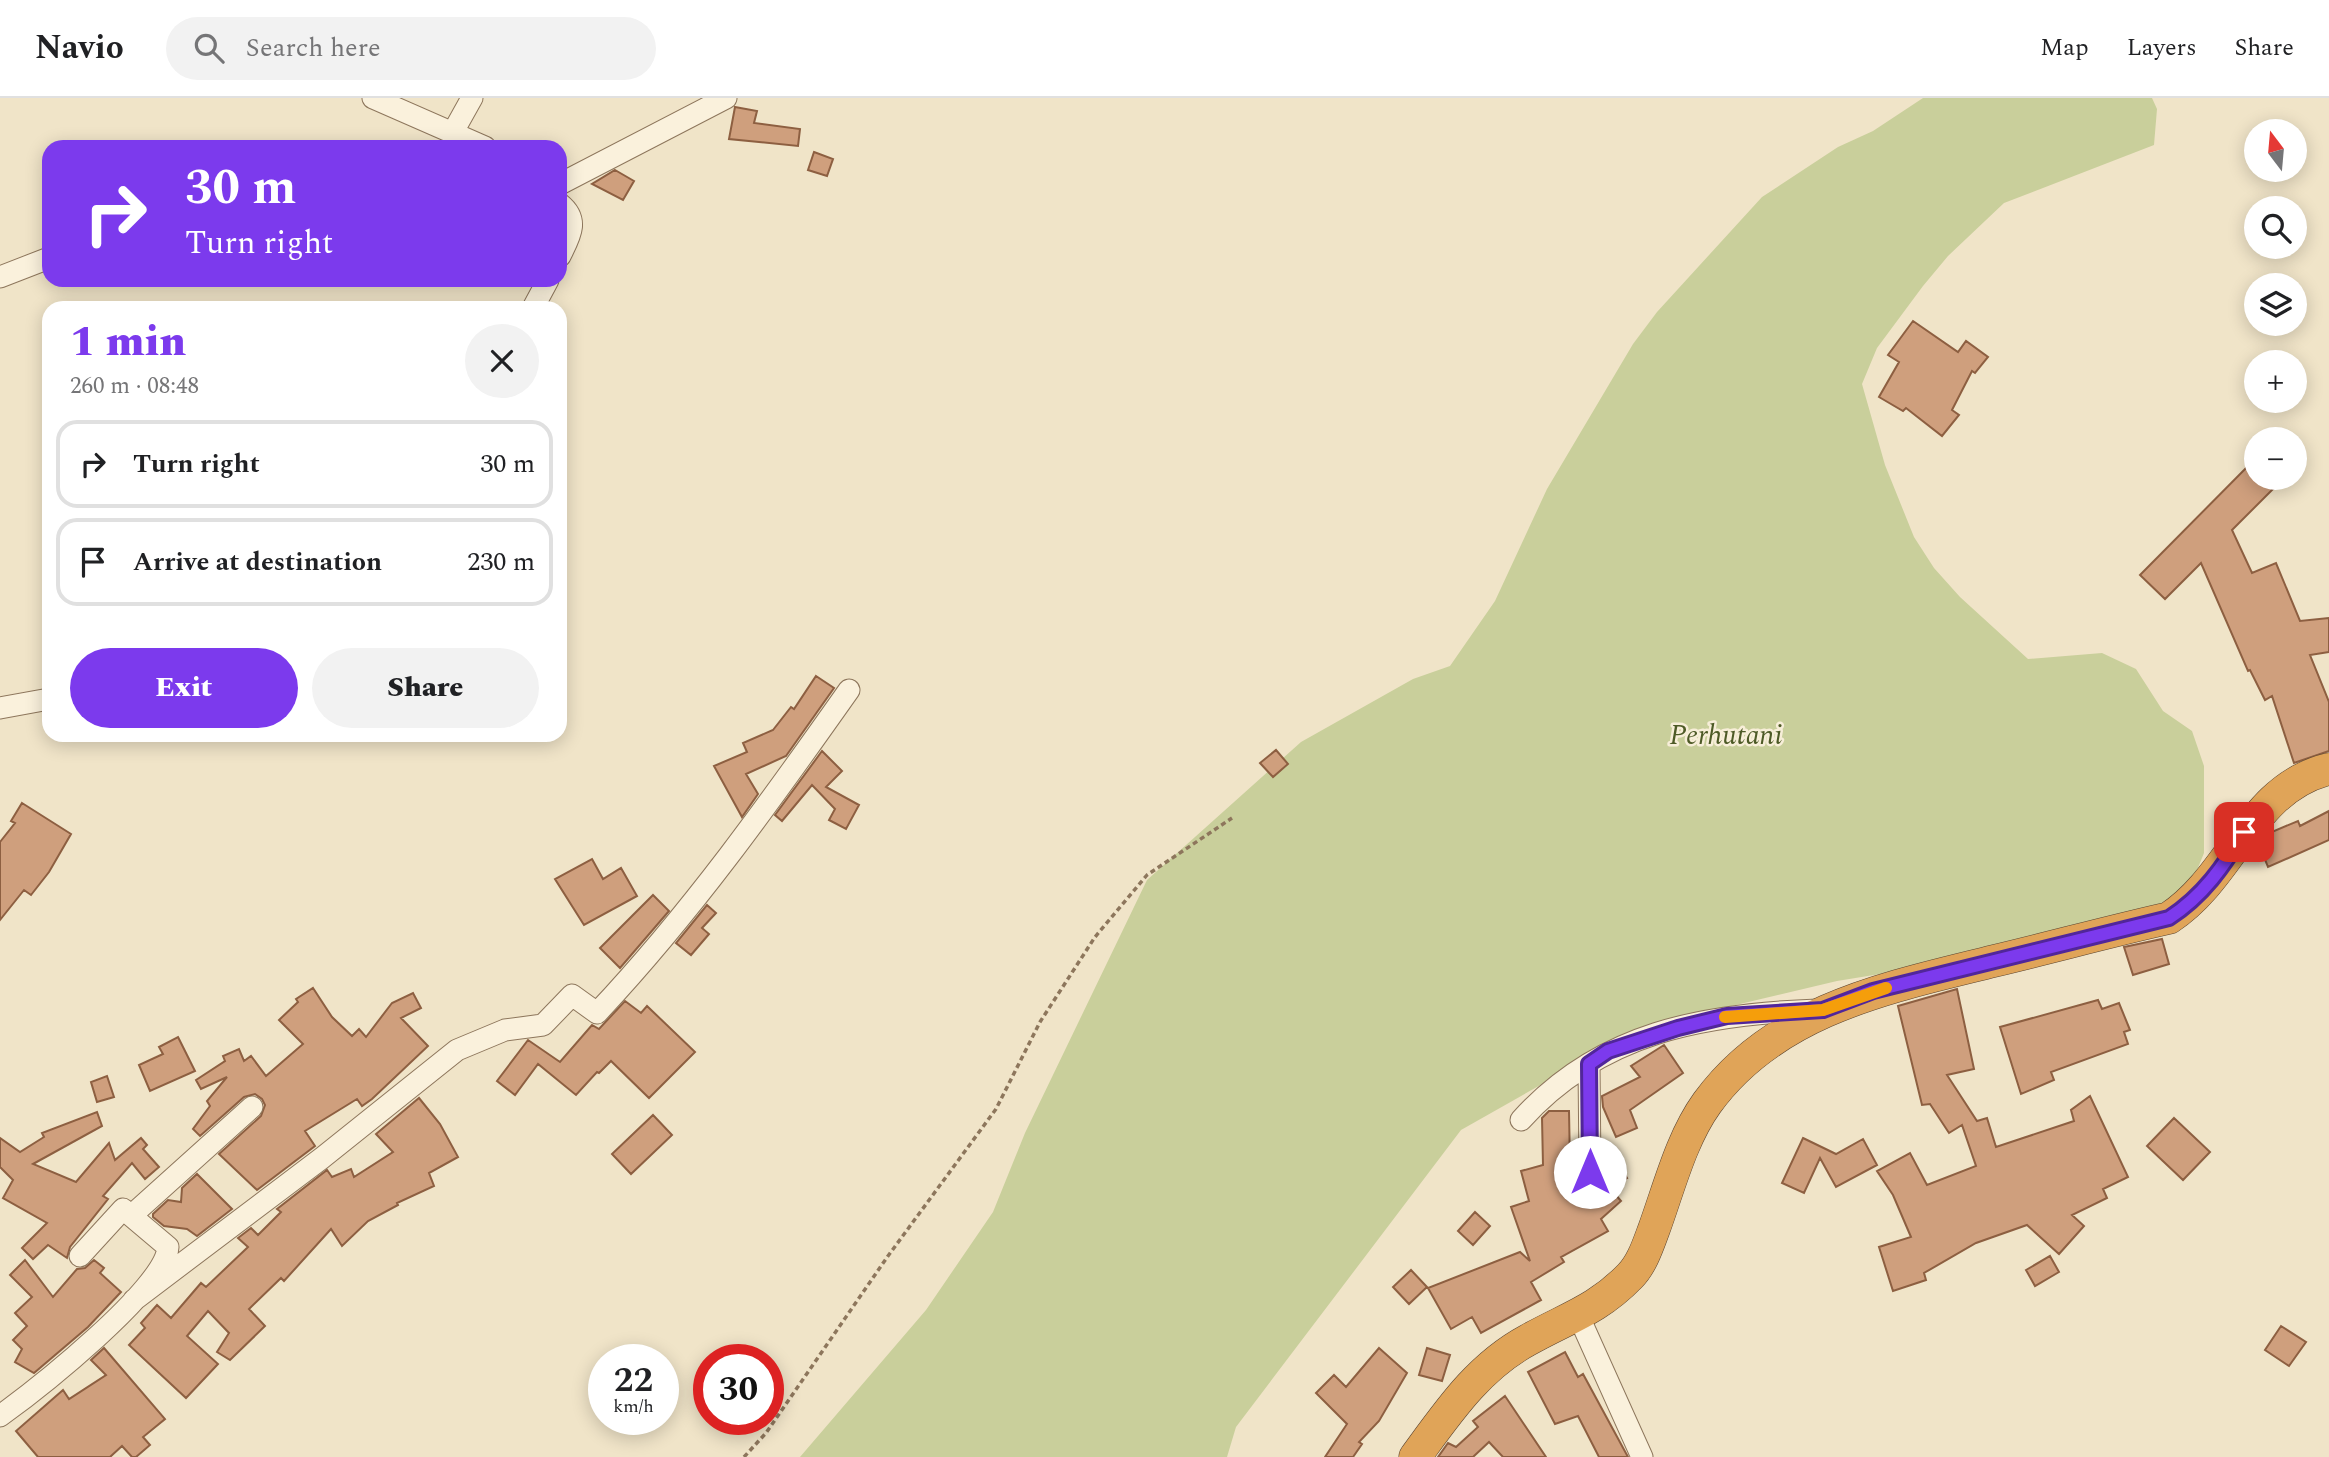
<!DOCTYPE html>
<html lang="en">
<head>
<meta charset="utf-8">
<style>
	:root { --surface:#fff; --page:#f2f2f2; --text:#202124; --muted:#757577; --line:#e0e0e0; --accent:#7c3aed }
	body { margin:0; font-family:Spectral,serif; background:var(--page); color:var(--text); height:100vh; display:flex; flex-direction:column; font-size:26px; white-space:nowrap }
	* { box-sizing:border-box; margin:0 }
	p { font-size:23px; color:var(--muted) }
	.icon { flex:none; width:38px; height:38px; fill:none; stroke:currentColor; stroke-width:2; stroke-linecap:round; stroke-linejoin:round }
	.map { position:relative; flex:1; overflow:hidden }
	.drawer { position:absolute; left:42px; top:203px; width:525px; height:441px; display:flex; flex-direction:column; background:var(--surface); border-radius:21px; box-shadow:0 4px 18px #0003 }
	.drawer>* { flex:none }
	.top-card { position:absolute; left:42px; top:42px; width:525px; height:147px; border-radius:21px; box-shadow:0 4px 18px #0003; background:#7c3aed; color:#fff; overflow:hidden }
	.needle { width:46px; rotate:344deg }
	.controls { position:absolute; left:2244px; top:21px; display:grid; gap:14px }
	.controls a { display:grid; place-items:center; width:63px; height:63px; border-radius:50%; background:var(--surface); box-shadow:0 4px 18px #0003; font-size:35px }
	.speed { position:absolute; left:588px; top:1246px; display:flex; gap:14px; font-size:35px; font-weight:700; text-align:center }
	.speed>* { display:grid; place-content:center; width:91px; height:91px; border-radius:50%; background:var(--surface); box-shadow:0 4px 18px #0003; line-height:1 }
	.speed small { font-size:18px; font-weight:400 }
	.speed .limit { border:10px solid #d22; background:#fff; color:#111 }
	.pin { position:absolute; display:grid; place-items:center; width:60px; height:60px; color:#fff; margin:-30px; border-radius:14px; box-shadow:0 4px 10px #0006 }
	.me { position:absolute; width:77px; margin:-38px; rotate:0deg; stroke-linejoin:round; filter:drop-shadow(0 0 5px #0008) }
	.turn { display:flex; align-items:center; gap:24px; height:147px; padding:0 28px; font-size:32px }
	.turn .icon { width:91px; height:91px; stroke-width:2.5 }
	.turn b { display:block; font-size:49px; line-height:60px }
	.round { display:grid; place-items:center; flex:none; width:74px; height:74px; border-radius:37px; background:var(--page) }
	.headline { display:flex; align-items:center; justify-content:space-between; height:119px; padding:0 28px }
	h1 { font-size:42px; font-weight:800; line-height:52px; color:var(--accent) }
	.cta { display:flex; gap:14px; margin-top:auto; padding:14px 28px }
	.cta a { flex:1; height:80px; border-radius:42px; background:var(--accent); color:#fff; font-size:28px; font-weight:800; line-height:80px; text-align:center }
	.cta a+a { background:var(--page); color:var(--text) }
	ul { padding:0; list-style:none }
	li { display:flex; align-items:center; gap:21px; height:88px; margin:0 14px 10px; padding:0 14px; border:4px solid var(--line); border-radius:21px }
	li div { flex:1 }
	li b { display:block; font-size:26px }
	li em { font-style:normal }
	header { display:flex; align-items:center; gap:42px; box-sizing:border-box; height:98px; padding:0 35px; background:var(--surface); border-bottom:2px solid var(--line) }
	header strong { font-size:33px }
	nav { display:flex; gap:38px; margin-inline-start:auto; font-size:24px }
	.search { width:490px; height:63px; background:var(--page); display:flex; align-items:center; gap:18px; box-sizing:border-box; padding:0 24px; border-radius:38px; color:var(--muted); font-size:26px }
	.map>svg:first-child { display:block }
	.green { fill:#c9cf9b }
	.building { fill:#cf9f7d; stroke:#8d5f41; stroke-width:2 }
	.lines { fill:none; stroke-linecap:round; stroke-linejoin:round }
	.minor-casing { stroke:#8d765c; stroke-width:23 }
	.highway-casing { stroke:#5b4430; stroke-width:33 }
	.path { stroke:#8d765c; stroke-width:3.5; stroke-dasharray:5 3.5; stroke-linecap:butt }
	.minor { stroke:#faf1dc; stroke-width:21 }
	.highway { stroke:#e0a458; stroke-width:32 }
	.route-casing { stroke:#51269a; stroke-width:18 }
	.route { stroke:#7c3aed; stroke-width:12 }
	.slow { stroke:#f59e0b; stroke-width:12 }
	.labels { text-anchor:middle; stroke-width:5; stroke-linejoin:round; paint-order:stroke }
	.park-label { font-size:28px; font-style:italic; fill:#4d5a26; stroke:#f7eed8 }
</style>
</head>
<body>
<header>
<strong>Navio</strong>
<div class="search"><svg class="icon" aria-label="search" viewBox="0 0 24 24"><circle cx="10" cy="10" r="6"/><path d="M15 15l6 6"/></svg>Search here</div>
<nav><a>Map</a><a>Layers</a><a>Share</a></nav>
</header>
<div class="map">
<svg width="2329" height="1359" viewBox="0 0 2329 1359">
	<rect width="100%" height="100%" fill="#f0e4c8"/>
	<path class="green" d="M1923 0H2152L2157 11 2154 47 2004 105 1948 158 1923 188 1877 250 1862 286 1885 367 1914 439 1934 470 1960 499 2028 561 2102 555 2136 571 2163 613 2192 633 2204 668V755L2189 792 2157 813 1917 870 1837 883 1643 929 1461 1032 1236 1329 1227 1359H800L926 1212 993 1114 1025 1035 1147 782 1301 644 1413 581 1450 568 1495 503 1547 391 1633 246 1657 214 1762 99 1838 49 1873 33Z"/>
	<path class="building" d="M735 9 757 13 754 25 800 31 798 48 729 41Z
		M814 54 833 61 827 78 808 72Z
		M615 72 634 83 623 102 592 86Z
		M1913 223 1958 254 1966 243 1988 259 1975 275 1972 273 1952 312 1959 317 1942 338 1906 310 1903 313 1879 299 1899 264 1888 257Z
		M2256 360V380H2284L2232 432 2252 475 2276 465 2300 523 2329 520V554L2310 557 2329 604V653L2294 665 2272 598 2265 602 2250 572 2248 573 2201 465 2165 501 2140 477Z
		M816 578 834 590 786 658 746 676 758 696 742 719 714 668 747 654 743 645 773 632 791 609 794 611Z
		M1276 652 1288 666 1273 679 1260 665Z
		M822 653 842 673 826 689 859 707 846 731 829 722 835 711 812 687 782 723 775 717Z
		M22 705 71 736 49 774 31 797 24 792 0 822V744L15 725 11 723Z
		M2329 713V742L2268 769 2259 747 2267 736 2298 723 2300 728Z
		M592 761 603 781 621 770 637 798 584 827 555 781Z
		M653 797 669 813 620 870 600 850Z
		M707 807 716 815 702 830 709 836 691 857 676 845Z
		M2162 841 2169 866 2133 877 2124 849Z
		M313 890 332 919 352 938 359 931 366 939 392 905 413 895 421 910 401 920 428 948 372 1001 362 1008 357 1001 305 1033 315 1048 257 1092 219 1056 261 1018 265 1007 262 1001 255 996 244 999 200 1038 193 1031 210 1008 207 1003 227 979 201 991 196 982 225 963 223 958 239 951 244 963 251 958 266 978 303 946 279 922 298 904 296 901Z
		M1957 891 1974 971 1947 977 1977 1023 1987 1020 1996 1049 2074 1023 2071 1012 2090 998 2128 1079 2103 1091 2107 1100 2072 1117 2084 1128 2059 1156 2027 1127 1976 1145 1924 1175 1926 1182 1893 1193 1879 1149 1911 1139 1893 1097 1877 1073 1910 1055 1927 1087 1976 1068 1962 1027 1949 1035 1930 1006 1922 1007 1898 908Z
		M2098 902 2102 911 2119 905 2130 932 2124 934 2128 946 2051 974 2054 982 2021 996 2000 929Z
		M625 903 641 915 647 908 695 954 649 1000 611 963 599 975 597 974 576 997 538 966 515 997 497 983 528 942 560 964 592 927 599 931Z
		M178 939 195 973 150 993 139 967 163 956 159 949Z
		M1664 947 1683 975 1630 1012 1637 1030 1616 1039 1603 1009 1602 998 1640 979 1631 968Z
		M107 978 114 999 97 1004 91 984Z
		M419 1000 440 1026 458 1059 429 1075 434 1088 397 1105 398 1107 368 1123 342 1148 331 1131 284 1183 281 1180 249 1211 265 1228 230 1262 217 1254 229 1235 208 1213 187 1238 218 1266 186 1300 129 1247 145 1230 141 1225 157 1207 171 1220 201 1185 206 1189 248 1149 238 1140 251 1130 258 1137 281 1114 277 1111 327 1072 332 1079 351 1071 354 1079 393 1054 376 1036Z
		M1549 1013H1569L1570 1067 1577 1064 1578 1080 1583 1085 1596 1086 1603 1074 1619 1066 1627 1080 1609 1089 1621 1103 1601 1121 1608 1133 1561 1159 1564 1164 1531 1184 1541 1202 1481 1235 1472 1219 1451 1231 1428 1190 1520 1154 1530 1163 1511 1109 1529 1103 1521 1073 1543 1067 1542 1020Z
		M97 1014 102 1028 33 1066 76 1084 109 1045 115 1062 141 1040 147 1047 143 1051 159 1069 145 1081 132 1065 103 1098 108 1101 70 1149 67 1160 48 1147 33 1161 22 1150 47 1125 3 1100 13 1082 0 1069V1040L20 1054 44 1039 42 1035Z
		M653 1017 672 1037 631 1076 612 1056Z
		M2174 1020 2210 1054 2183 1082 2147 1048Z
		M1803 1040 1836 1056 1863 1041 1877 1067 1836 1089 1820 1060 1804 1095 1782 1085Z
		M197 1076 232 1111 197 1138 187 1131 164 1128 153 1119V1116L168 1102 181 1104 182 1090Z
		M1475 1114 1490 1128 1473 1147 1458 1133Z
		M2050 1158 2059 1174 2035 1188 2026 1172Z
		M25 1162 53 1199 77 1171 85 1170 94 1162 104 1170 100 1175 121 1194 88 1229 34 1275 15 1264 22 1251 13 1242 27 1228 15 1215 32 1199 10 1177Z
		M1411 1172 1427 1189 1409 1206 1393 1189Z
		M2281 1228 2306 1244 2289 1268 2265 1252Z
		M104 1250 165 1321 143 1339 150 1347 136 1359H132L122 1348 110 1359H38L16 1333 63 1292 69 1301 106 1277 91 1262Z
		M1379 1250 1407 1275 1379 1323 1359 1344 1362 1346 1353 1359H1325L1347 1326 1316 1295 1334 1277 1346 1289Z
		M1427 1250 1450 1257 1442 1283 1419 1277Z
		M1565 1254 1578 1279 1583 1276 1628 1359H1599L1578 1318 1555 1326 1528 1274Z
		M1505 1298 1546 1359H1503L1489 1344 1473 1359H1438L1448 1345 1456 1349 1478 1329 1473 1323Z"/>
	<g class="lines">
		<g class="minor-casing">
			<path id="minor" d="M373 0 485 49
				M453 34 472 0
				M560 86 726 0
				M560 106C580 122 570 138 560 158
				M0 179 49 160
				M533 210 548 182
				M0 610 49 601
				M1589 966 1590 1074
				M1521 1022C1600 934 1704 916 1817 912
				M132 1117 252 1009
				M134 1202 322 1060 457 952 505 932 543 927 572 897 597 915C691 815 770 704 849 592
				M1579 1219 1642 1359
				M0 1318C36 1292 166 1190 168 1149L123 1111 80 1158"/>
		</g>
		<g class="highway-casing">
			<path id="highway" d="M1415 1359C1448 1314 1478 1269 1528 1242 1567 1220 1597 1212 1630 1178 1642 1166 1648 1147 1654 1131 1669 1090 1681 1041 1707 1005 1775 911 1890 889 1994 863 2053 849 2111 833 2169 820 2233 778 2250 690 2329 671"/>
		</g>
		<path class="path" d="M744 1359 766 1335 888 1158 996 1011 1040 924 1095 839 1147 777 1232 720"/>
		<use href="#minor" class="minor"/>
		<use href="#highway" class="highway"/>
	</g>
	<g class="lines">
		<g class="route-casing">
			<path id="route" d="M1590 1074 1589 966 1608 953 1678 930 1727 918 1823 912 1873 893 2169 820C2203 798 2224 768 2244 734"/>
		</g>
		<use href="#route" class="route"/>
		<path class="slow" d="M1725 919 1823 912 1886 890"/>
	</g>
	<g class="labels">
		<g class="park-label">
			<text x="1726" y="646">Perhutani</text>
		</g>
	</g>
</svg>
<div class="controls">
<a><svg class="needle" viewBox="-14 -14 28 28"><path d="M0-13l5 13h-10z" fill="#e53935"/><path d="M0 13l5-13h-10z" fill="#757577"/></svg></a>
<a><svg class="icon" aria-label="search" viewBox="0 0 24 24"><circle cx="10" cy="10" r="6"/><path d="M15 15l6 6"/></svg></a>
<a><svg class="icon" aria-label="layers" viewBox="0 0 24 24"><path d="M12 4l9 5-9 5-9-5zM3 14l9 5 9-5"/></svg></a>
<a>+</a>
<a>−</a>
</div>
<div class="speed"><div>22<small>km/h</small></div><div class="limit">30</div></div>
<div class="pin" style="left:2244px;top:734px;background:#d93025"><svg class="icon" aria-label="arrive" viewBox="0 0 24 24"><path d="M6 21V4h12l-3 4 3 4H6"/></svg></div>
<svg class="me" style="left:1590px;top:1074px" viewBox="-20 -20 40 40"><circle r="19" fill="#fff"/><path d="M0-13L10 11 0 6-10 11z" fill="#7c3aed"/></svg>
<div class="top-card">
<div class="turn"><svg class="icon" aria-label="right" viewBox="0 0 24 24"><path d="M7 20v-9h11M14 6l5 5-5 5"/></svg><div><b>30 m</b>Turn right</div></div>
</div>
<section class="drawer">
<div class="headline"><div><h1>1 min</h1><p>260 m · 08:48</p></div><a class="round"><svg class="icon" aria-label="close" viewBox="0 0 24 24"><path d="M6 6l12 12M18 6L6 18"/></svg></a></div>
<ul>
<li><svg class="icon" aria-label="right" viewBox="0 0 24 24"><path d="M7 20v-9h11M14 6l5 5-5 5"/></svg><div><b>Turn right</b></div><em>30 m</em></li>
<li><svg class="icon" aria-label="arrive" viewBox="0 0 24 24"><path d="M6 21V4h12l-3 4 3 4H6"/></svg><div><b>Arrive at destination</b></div><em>230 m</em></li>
</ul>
<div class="cta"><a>Exit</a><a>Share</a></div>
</section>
</div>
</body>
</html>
